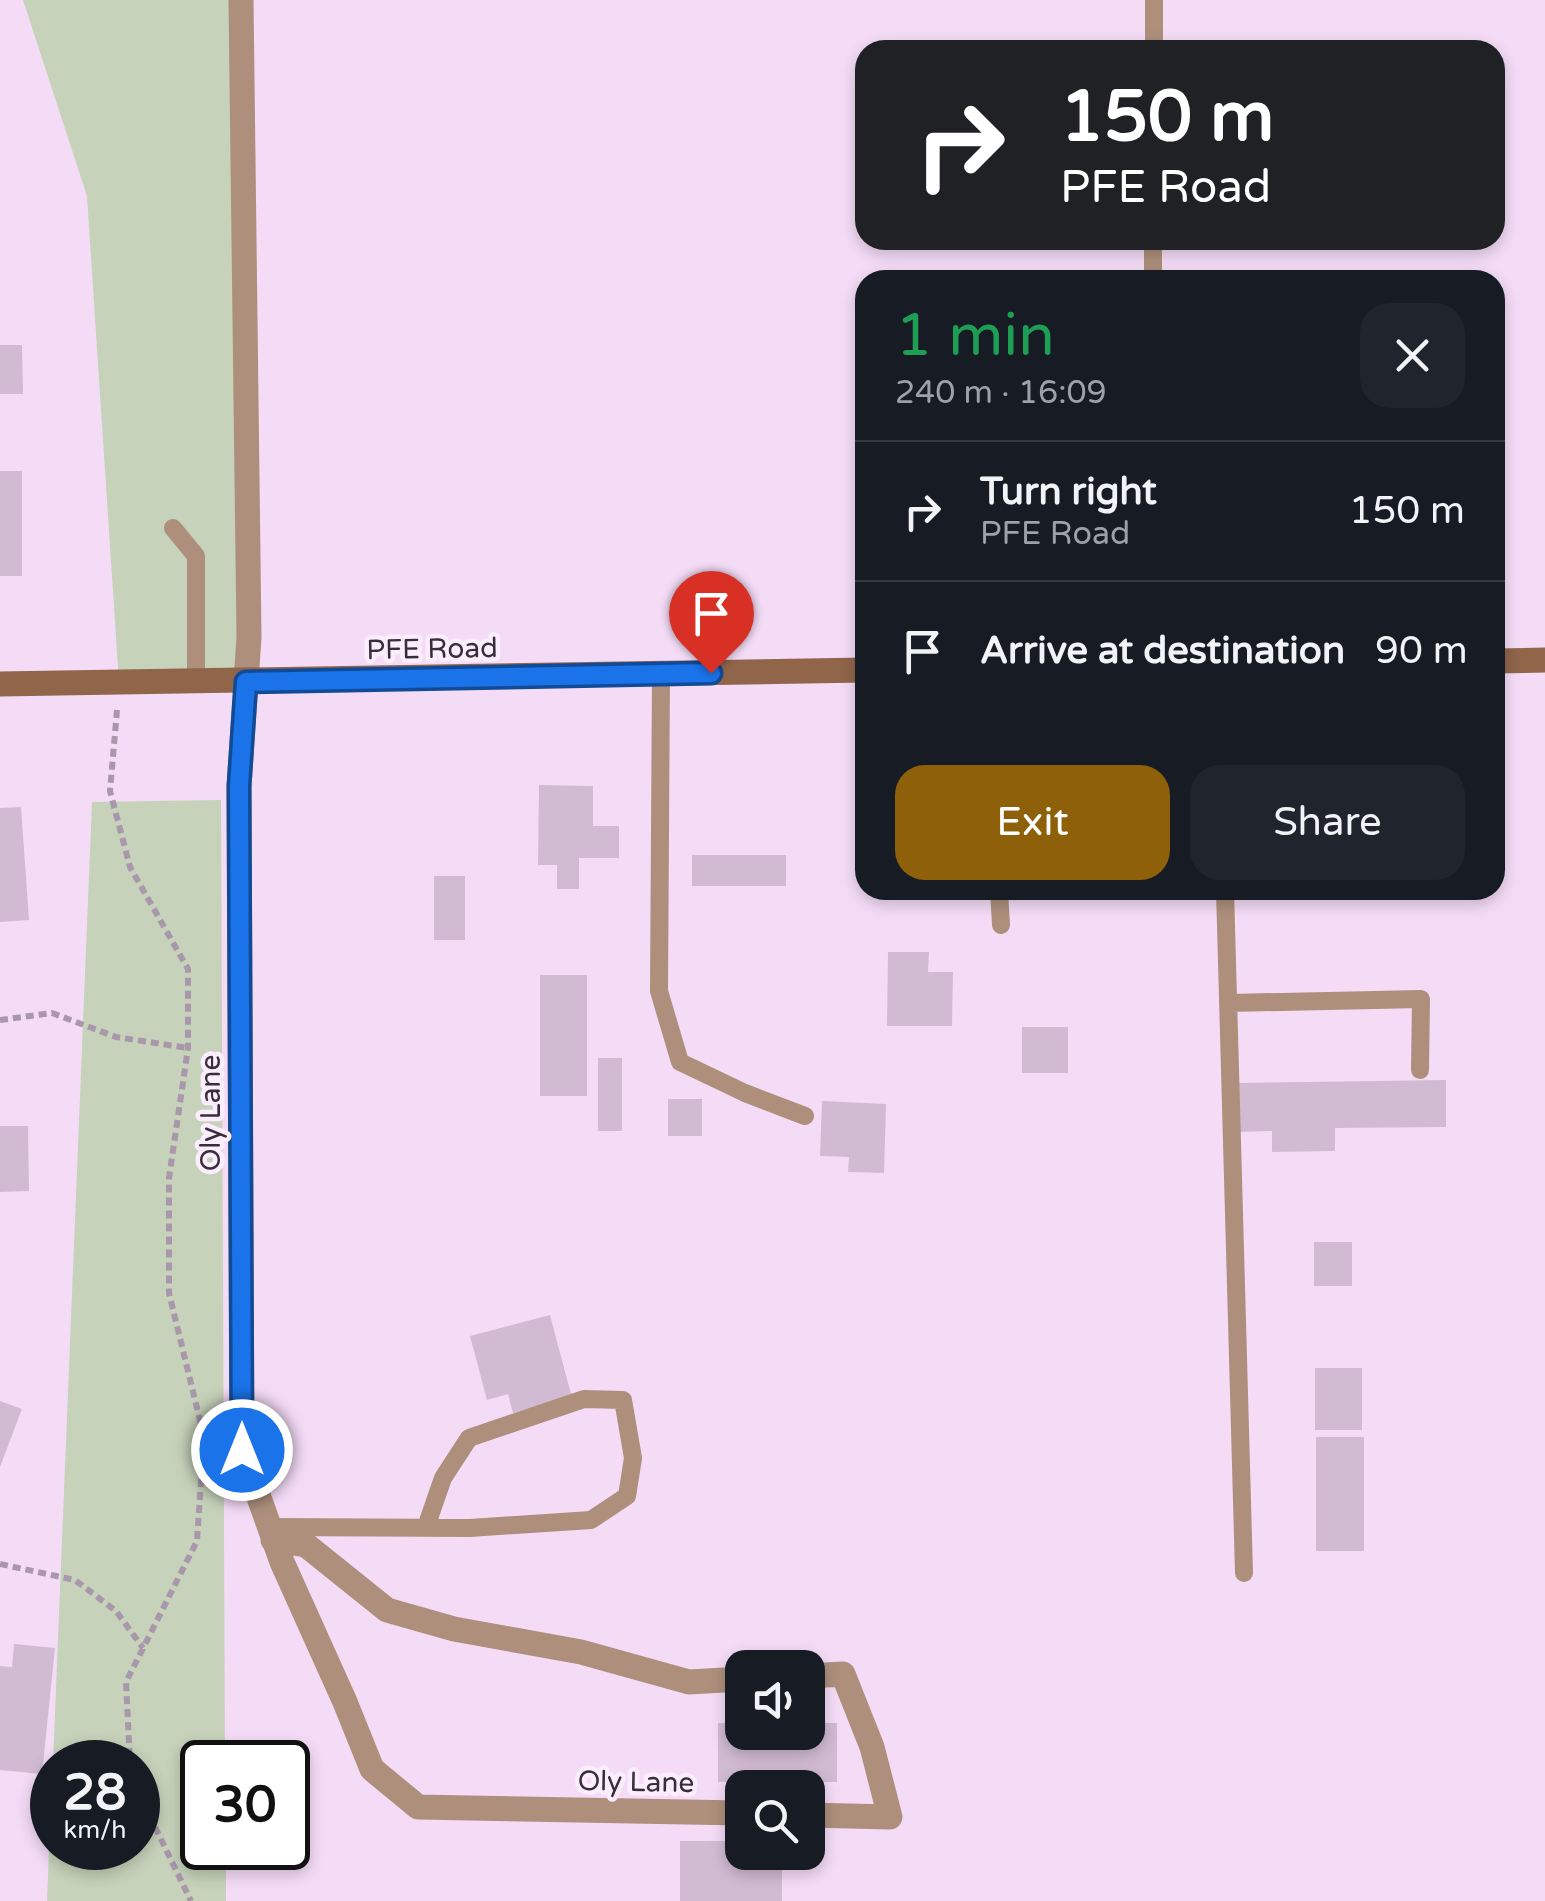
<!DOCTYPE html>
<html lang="en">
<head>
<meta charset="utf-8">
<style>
	:root { --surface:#171b24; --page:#20242c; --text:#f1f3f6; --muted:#9ea1a6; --line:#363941; --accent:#8e6009 }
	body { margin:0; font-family:"Varela Round",sans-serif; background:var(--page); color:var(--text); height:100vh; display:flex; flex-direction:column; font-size:38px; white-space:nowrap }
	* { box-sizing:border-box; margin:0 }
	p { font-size:32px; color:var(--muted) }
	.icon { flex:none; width:55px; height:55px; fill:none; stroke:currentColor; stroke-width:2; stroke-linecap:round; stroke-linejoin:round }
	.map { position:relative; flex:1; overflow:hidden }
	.side { position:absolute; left:855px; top:270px; width:650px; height:630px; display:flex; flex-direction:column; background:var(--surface); border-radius:30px; box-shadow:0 5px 15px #0003 }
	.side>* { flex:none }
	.top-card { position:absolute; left:855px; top:40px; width:650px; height:210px; border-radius:30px; box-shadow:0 5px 15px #0003; background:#202124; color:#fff; overflow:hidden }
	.buttons { position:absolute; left:725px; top:1650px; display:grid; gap:20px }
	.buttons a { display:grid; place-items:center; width:100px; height:100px; border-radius:20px; background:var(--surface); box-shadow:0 5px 15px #0003; font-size:50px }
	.speed { position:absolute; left:30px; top:1740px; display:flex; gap:20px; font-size:50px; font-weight:700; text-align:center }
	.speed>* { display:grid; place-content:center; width:130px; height:130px; border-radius:50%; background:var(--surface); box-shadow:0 5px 15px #0003; line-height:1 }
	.speed small { font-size:25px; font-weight:400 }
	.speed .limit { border:5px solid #111; border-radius:15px; background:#fff; color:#111 }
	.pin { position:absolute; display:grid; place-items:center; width:85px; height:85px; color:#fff; margin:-102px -42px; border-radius:50% 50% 50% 0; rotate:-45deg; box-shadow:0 0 10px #0007 }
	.pin .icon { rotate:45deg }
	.me { position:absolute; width:110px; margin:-55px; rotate:0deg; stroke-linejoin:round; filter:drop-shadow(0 0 8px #0008) }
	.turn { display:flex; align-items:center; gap:35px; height:210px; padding:0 40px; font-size:45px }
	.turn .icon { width:130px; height:130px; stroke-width:2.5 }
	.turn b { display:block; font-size:70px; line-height:85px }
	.round { display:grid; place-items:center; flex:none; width:105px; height:105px; border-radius:30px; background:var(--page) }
	.summary { display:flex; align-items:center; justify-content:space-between; height:170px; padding:0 40px }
	h1 { font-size:60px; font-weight:600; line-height:75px; color:#1e9e55 }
	.button { display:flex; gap:20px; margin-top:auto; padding:20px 40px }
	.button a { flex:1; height:115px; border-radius:30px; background:var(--accent); color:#fff; font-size:40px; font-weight:600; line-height:115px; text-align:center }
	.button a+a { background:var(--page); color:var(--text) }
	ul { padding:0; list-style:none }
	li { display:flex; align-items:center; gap:30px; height:140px; padding:0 40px; border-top:2px solid var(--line) }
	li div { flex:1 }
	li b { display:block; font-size:38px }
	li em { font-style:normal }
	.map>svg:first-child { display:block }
	.green { fill:#c6d2ba }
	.building { fill:#d1bbd3 }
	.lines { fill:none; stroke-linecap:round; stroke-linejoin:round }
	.path { stroke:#a997ab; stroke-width:6; stroke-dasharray:8 5; stroke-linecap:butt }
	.service { stroke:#ad8f7c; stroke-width:18 }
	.minor { stroke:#ad8f7c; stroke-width:25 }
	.secondary { stroke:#90654a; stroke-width:25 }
	.route-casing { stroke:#114b97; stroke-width:25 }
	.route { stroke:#1a73e8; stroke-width:18 }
	.labels { text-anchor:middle; stroke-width:9; stroke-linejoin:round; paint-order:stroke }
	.street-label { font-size:28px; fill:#382e39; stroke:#fbedfd }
</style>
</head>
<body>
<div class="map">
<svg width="1545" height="1901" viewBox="0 0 1545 1901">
	<rect width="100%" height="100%" fill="#f4dcf7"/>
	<path class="green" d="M23 0H240L246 682 119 683 87 196Z
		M221 800 225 1762H202V1848H226V1901H47L52 1768V1848H138V1762H53L92 802Z"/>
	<path class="building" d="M1495 89H1502V135H1495Z
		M0 345H22L23 394H0Z
		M0 471H22V576H0Z
		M539 785 593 786V826H619V858H579V889H557V865H538Z
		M21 807 29 920 0 922V808Z
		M692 855H786V886H692Z
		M434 876H465V940H434Z
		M888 952H929L928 972H953L952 1026H887Z
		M540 975H587V1096H540Z
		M1022 1027H1068V1073H1022Z
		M598 1058H622V1131H598Z
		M1446 1080V1127L1335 1128V1151L1272 1152V1131L1237 1132 1236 1083Z
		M668 1099H702V1136H668Z
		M822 1101 886 1104 884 1173 848 1172 849 1157 820 1156Z
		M0 1126H28L29 1191 0 1192Z
		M1314 1242H1352V1286H1314Z
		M550 1315 572 1398 513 1413 508 1394 487 1400 470 1336Z
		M1315 1368H1362V1430H1315Z
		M0 1401 22 1409 0 1467Z
		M1316 1437H1364V1551H1316Z
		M14 1644 55 1648 42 1774 0 1770V1666L12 1667Z
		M718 1723H742V1732H808V1723H837V1782H718Z
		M680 1841H742V1852H782V1901H680Z"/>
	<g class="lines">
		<path class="path" d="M117 710 110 791 130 867 188 969V1048L169 1178V1293L204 1437 197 1541 126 1682 130 1762
			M0 1020 52 1013 116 1037 188 1048
			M0 1564 75 1580 116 1611 143 1648
			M138 1792 191 1901"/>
		<path class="service" d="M1154 50V0
			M1153 280V240
			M173 528 196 556V682
			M661 674 659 991 680 1062 745 1093 805 1116
			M999 890 1001 925
			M1225 890 1244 1573
			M1229 1003 1421 999 1420 1070
			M269 1527 470 1528 591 1520 627 1496 633 1458 623 1400 584 1399 469 1438 443 1478 426 1527"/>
		<path class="minor" d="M241 0 249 637 239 787 242 1450 282 1562 345 1702 372 1769 418 1807 742 1813
			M273 1540 306 1545 387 1610 454 1629 581 1652 689 1682 742 1679
			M808 1676 843 1674 872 1747 890 1817 808 1815"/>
		<path class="secondary" d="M1495 661 1545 660
			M0 684 865 670"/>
	</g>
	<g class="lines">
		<g class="route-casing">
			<path id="route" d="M242 1450 239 786 246 682 711 673"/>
		</g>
		<use href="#route" class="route"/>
	</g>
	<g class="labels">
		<g class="street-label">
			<text transform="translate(432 648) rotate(-1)" y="10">PFE Road</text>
			<text transform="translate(210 1113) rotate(-90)" y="10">Oly Lane</text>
			<text transform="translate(636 1781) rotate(1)" y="10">Oly Lane</text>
		</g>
	</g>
</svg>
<div class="buttons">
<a><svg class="icon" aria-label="sound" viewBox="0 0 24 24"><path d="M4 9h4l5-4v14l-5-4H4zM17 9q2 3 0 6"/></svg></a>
<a><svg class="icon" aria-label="search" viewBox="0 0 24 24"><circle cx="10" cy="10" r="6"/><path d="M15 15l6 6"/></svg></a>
</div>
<div class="speed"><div>28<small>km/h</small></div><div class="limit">30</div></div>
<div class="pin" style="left:711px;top:673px;background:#d93025"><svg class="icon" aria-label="arrive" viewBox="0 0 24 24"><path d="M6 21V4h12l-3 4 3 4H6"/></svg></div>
<svg class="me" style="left:242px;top:1450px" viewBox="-20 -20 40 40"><circle r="17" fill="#1a73e8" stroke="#fff" stroke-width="3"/><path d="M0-11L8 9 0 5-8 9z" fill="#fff"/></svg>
<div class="top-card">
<div class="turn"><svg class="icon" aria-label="right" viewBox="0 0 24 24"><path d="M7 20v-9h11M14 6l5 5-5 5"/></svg><div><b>150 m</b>PFE Road</div></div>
</div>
<section class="side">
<div class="summary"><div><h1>1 min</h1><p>240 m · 16:09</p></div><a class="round"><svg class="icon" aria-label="close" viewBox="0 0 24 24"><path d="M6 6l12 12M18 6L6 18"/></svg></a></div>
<ul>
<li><svg class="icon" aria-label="right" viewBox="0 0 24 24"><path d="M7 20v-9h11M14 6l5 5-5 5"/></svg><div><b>Turn right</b><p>PFE Road</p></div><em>150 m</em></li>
<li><svg class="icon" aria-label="arrive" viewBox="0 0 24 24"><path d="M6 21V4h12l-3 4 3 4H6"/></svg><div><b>Arrive at destination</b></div><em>90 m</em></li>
</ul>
<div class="button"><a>Exit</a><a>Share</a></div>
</section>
</div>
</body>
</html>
